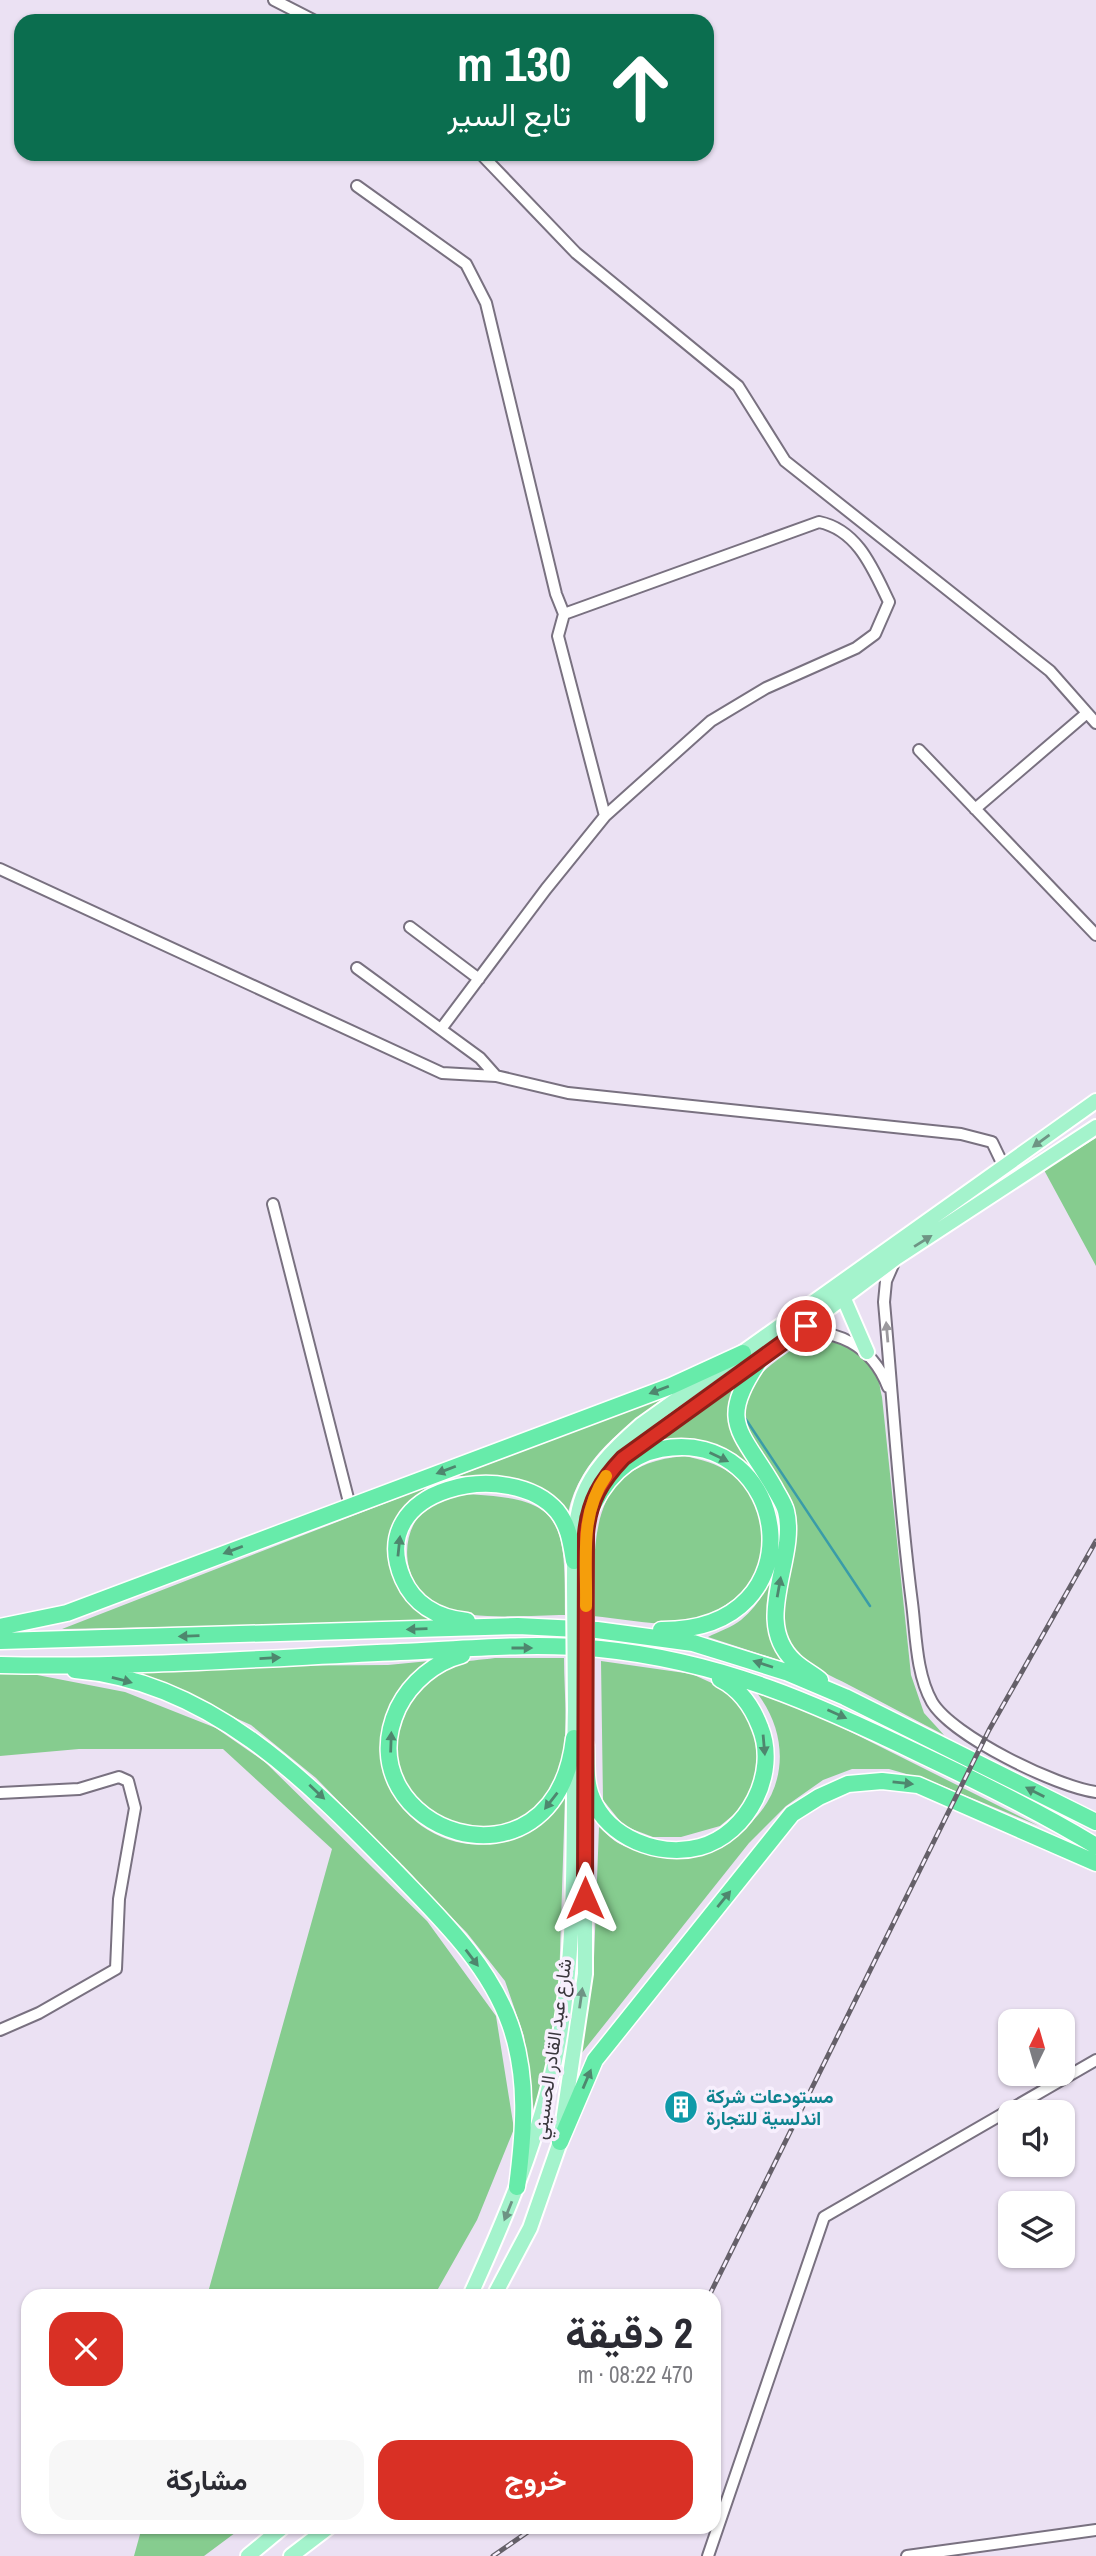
<!DOCTYPE html>
<html lang="ar">
<head>
<meta charset="utf-8">
<style>
	:root { --surface:#fff; --page:#f7f7f7; --text:#2b2b33; --muted:#7c7c81; --accent:#d93025 }
	body { margin:0; font-family:"Archivo Narrow",Vazirmatn,sans-serif; background:var(--page); color:var(--text); direction:rtl; height:100vh; display:flex; flex-direction:column; font-size:26px; white-space:nowrap }
	* { box-sizing:border-box; margin:0 }
	p { font-size:23px; color:var(--muted) }
	.icon { flex:none; width:38px; height:38px; fill:none; stroke:currentColor; stroke-width:2; stroke-linecap:round; stroke-linejoin:round }
	.map { position:relative; flex:1; overflow:hidden; direction:ltr }
	.side { position:absolute; left:21px; top:2289px; width:700px; height:245px; display:flex; flex-direction:column; background:var(--surface); border-radius:21px; box-shadow:0 2px 5px #0004; direction:rtl }
	.side>* { flex:none }
	.hud { position:absolute; left:14px; top:14px; width:700px; height:147px; border-radius:21px; box-shadow:0 2px 5px #0004; direction:rtl; background:#0b6e4f; color:#fff; overflow:hidden }
	.needle { width:46px; rotate:5deg }
	.buttons { position:absolute; left:998px; top:2009px; display:grid; gap:14px }
	.buttons a { display:grid; place-items:center; width:77px; height:77px; border-radius:14px; background:var(--surface); box-shadow:0 2px 5px #0004; font-size:35px }
	.pin { position:absolute; display:grid; place-items:center; width:60px; height:60px; color:#fff; margin:-30px; border:4px solid #fff; border-radius:50%; box-shadow:0 2px 7px #0007 }
	.me { position:absolute; width:77px; margin:-38px; rotate:0deg; stroke-linejoin:round; filter:drop-shadow(0 0 5px #0008) }
	.turn { display:flex; align-items:center; gap:24px; height:147px; padding:0 28px; font-size:32px }
	.turn .icon { width:91px; height:91px; stroke-width:2.5 }
	.turn b { display:block; font-size:49px; line-height:60px }
	.round { display:grid; place-items:center; flex:none; width:74px; height:74px; border-radius:21px; background:var(--page) }
	.head { display:flex; align-items:center; justify-content:space-between; height:119px; padding:0 28px }
	h1 { font-size:42px; font-weight:700; line-height:52px }
	.button { display:flex; gap:14px; margin-top:auto; padding:14px 28px }
	.button a { flex:1; height:80px; border-radius:21px; background:var(--accent); color:#fff; font-size:28px; font-weight:700; line-height:80px; text-align:center }
	.button a+a { background:var(--page); color:var(--text) }
	.map>svg:first-child { display:block }
	.green { fill:#86cc8f }
	.lines { fill:none; stroke-linecap:round; stroke-linejoin:round }
	.stream { stroke:#3a9ca8; stroke-width:2.5 }
	.minor-casing { stroke:#797180; stroke-width:14 }
	.major-casing { stroke:#fff; stroke-width:18 }
	.highway-casing { stroke:#fff; stroke-width:19 }
	.minor { stroke:#fff; stroke-width:10 }
	.major { stroke:#a4f3cc; stroke-width:14 }
	.highway { stroke:#67ebaa; stroke-width:16 }
	.rail-casing { stroke:#656069; stroke-width:5 }
	.rail { stroke:#f7effd; stroke-width:2.5; stroke-dasharray:8; stroke-linecap:butt }
	.major-bridge-casing { stroke:#fff; stroke-width:18; stroke-linecap:butt }
	.major-bridge { stroke:#a4f3cc; stroke-width:14 }
	.oneway { fill:#6e9484 }
	.oneway2 { fill:#9c9a9e }
	.oneway3 { fill:#4e876e }
	.route-casing { stroke:#8d1f18; stroke-width:18 }
	.route { stroke:#d93025; stroke-width:12 }
	.slow { stroke:#f59e0b; stroke-width:12 }
	.labels { text-anchor:middle; stroke-width:7; stroke-linejoin:round; paint-order:stroke }
	.street-label { font-size:19px; fill:#39363c; stroke:#f7effd }
	.culture-label { font-size:19px; font-weight:bold; fill:#0d838f; stroke:#f7effd; text-anchor:start }
</style>
</head>
<body>
<div class="map">
<svg width="1096" height="2556" viewBox="0 0 1096 2556">
	<rect width="100%" height="100%" fill="#ebe1f3"/>
	<path class="green" d="M1096 1138V1266L1044 1170Z
		M805 1340C830 1340 860 1344 875 1369 879 1377 880 1389 882 1397L911 1675 924 1713 944 1735C912 1718 881 1702 849 1685 832 1676 809 1667 795 1652 761 1618 806 1551 794 1507 787 1480 736 1434 743 1404 749 1375 783 1357 805 1340Z
		M735 1387C717 1434 745 1454 769 1492 773 1499 781 1507 782 1515 792 1563 743 1624 788 1663L708 1637C718 1632 732 1627 741 1620 793 1577 787 1494 733 1456 711 1441 681 1439 655 1441Z
		M667 1396C624 1427 580 1458 568 1513 534 1475 506 1477 458 1476Z
		M685 1456C702 1460 716 1463 730 1473 764 1496 777 1561 745 1592 740 1596 733 1600 727 1604 719 1609 709 1618 700 1621 667 1629 627 1619 593 1616 595 1539 586 1464 685 1456Z
		M427 1487 408 1504 395 1529 397 1580 406 1601 435 1622 62 1629Z
		M459 1494C564 1497 565 1517 565 1615 531 1615 473 1621 442 1608 404 1591 395 1538 425 1509 434 1500 447 1498 459 1494Z
		M495 1658H564C564 1692 569 1731 561 1764 554 1790 535 1813 510 1823 430 1854 359 1756 419 1690 428 1680 440 1670 453 1665 466 1660 481 1660 495 1658Z
		M429 1661C296 1766 467 1925 565 1797L559 1984 551 2050 534 2112 524 2036 505 1981 467 1933 316 1778 251 1725 143 1676 105 1667 388 1665Z
		M601 1661 692 1674 727 1690 742 1704 757 1744 759 1777 749 1802 720 1826 681 1837H653L624 1826 603 1800Z
		M0 1673 32 1674 125 1692 216 1728 265 1762 427 1921 496 2016 514 2129 477 2220 434 2296H207L332 1849 223 1749H79L0 1756Z
		M757 1693 817 1715 1039 1826 931 1781 889 1769H852L823 1780 786 1806 749 1843 577 2059 594 1958 599 1827C605 1832 613 1841 620 1844 643 1854 681 1856 706 1852 715 1851 725 1841 733 1836 786 1804 794 1741 757 1693Z
		M142 2527H243L204 2556H134Z"/>
	<g class="lines">
		<path class="stream" d="M745 1418 870 1606"/>
		<g class="minor-casing">
			<path id="minor" d="M274 0 315 21
				M481 154 576 253 738 386 785 461 1050 671 1096 723
				M357 186 466 264 486 303 556 594 564 614
				M919 750 1096 935
				M975 809 1087 713
				M0 869 442 1073 496 1076 568 1093 961 1134 992 1142 1004 1167
				M410 927 479 979
				M357 968 480 1058 496 1076
				M441 1029 546 889 605 816 711 721 766 688 856 648 875 634 889 602C873 569 858 530 819 522L564 614 558 636 605 816
				M273 1204 350 1506
				M896 1258 886 1281 884 1302C893 1402 899 1503 912 1603 916 1634 916 1674 932 1702 952 1736 1057 1787 1096 1792
				M793 1338C835 1323 873 1348 888 1387
				M0 1793 79 1789 119 1777 128 1781 135 1808 119 1899 116 1969 39 2013 0 2030
				M708 2556 824 2217 1096 2060
				M907 2556 1096 2530"/>
		</g>
		<g class="major-casing">
			<path id="major" d="M841 1292 867 1352
				M613 1468 651 1435 760 1360 896 1258 1096 1127
				M586 1585V1534L589 1510
				M574 1586C574 1502 576 1482 641 1425L1096 1101
				M585 1754 586 1711
				M470 2296C506 2217 540 2137 557 2051 579 1940 572 1823 575 1710
				M494 2296 530 2228 560 2142 585 1974V1785
				M248 2556 283 2527
				M291 2556 329 2527"/>
		</g>
		<g class="highway-casing">
			<path id="highway" d="M760 1360C716 1423 741 1430 774 1487 778 1495 784 1503 786 1511 798 1559 751 1620 794 1661 801 1668 811 1673 820 1680
				M587 1518C601 1485 624 1456 661 1449 789 1425 824 1631 661 1630
				M467 1621C439 1618 415 1606 403 1579 363 1486 511 1457 557 1511 569 1526 571 1543 574 1561
				M0 1627 67 1613 671 1386 743 1353
				M0 1641 518 1626 597 1630 693 1643 786 1672 845 1697 1096 1822
				M462 1655C435 1662 411 1682 398 1708 342 1830 555 1906 574 1738
				M0 1665C133 1668 267 1658 400 1652 466 1649 535 1642 600 1649 721 1661 817 1704 924 1756 983 1784 1040 1812 1096 1846
				M75 1670C210 1681 307 1781 396 1872 440 1918 488 1963 510 2024 529 2078 524 2132 517 2187
				M586 1745C587 1762 585 1782 592 1798 608 1838 659 1858 700 1847 748 1834 779 1773 760 1727 752 1706 740 1689 720 1679
				M560 2142 595 2060 792 1814 819 1797 848 1784 882 1781 918 1785 1096 1863"/>
		</g>
		<use href="#minor" class="minor"/>
		<use href="#major" class="major"/>
		<use href="#highway" class="highway"/>
		<g class="rail-casing">
			<path id="rail" d="M709 2296 989 1730 1096 1541
				M493 2556 535 2527"/>
		</g>
		<use href="#rail" class="rail"/>
		<g class="major-bridge-casing">
			<path id="major-bridge" d="M574 1586 575 1710
				M586 1711V1585"/>
		</g>
		<use href="#major-bridge" class="major-bridge"/>
	</g>
	<defs><path id="oneway-solid" d="M-6-.8H1V-3.2L6.5 0L1 3.2V.8H-6Z" transform="scale(1.75)"/></defs>
	<g class="oneway">
		<use href="#oneway-solid" transform="translate(1041 1141) rotate(144)"/>
		<use href="#oneway-solid" transform="translate(923 1241) rotate(-32)"/>
		<use href="#oneway-solid" transform="translate(581 1998) rotate(-82)"/>
		<use href="#oneway-solid" transform="translate(508 2211) rotate(112)"/>
	</g>
	<use class="oneway2" href="#oneway-solid" transform="translate(887 1332) rotate(-95)"/>
	<g class="oneway3">
		<use href="#oneway-solid" transform="translate(659 1390) rotate(159)"/>
		<use href="#oneway-solid" transform="translate(719 1457) rotate(26)"/>
		<use href="#oneway-solid" transform="translate(446 1470) rotate(159)"/>
		<use href="#oneway-solid" transform="translate(399 1546) rotate(-84)"/>
		<use href="#oneway-solid" transform="translate(233 1550) rotate(159)"/>
		<use href="#oneway-solid" transform="translate(779 1587) rotate(-80)"/>
		<use href="#oneway-solid" transform="translate(417 1629) rotate(178)"/>
		<use href="#oneway-solid" transform="translate(189 1636) rotate(178)"/>
		<use href="#oneway-solid" transform="translate(522 1648)"/>
		<use href="#oneway-solid" transform="translate(270 1658) rotate(-3)"/>
		<use href="#oneway-solid" transform="translate(763 1664) rotate(-162)"/>
		<use href="#oneway-solid" transform="translate(122 1680) rotate(15)"/>
		<use href="#oneway-solid" transform="translate(837 1714) rotate(24)"/>
		<use href="#oneway-solid" transform="translate(391 1742) rotate(-88)"/>
		<use href="#oneway-solid" transform="translate(764 1745) rotate(85)"/>
		<use href="#oneway-solid" transform="translate(903 1783) rotate(6)"/>
		<use href="#oneway-solid" transform="translate(317 1792) rotate(43)"/>
		<use href="#oneway-solid" transform="translate(1035 1792) rotate(-153)"/>
		<use href="#oneway-solid" transform="translate(551 1801) rotate(128)"/>
		<use href="#oneway-solid" transform="translate(724 1899) rotate(-51)"/>
		<use href="#oneway-solid" transform="translate(472 1958) rotate(53)"/>
		<use href="#oneway-solid" transform="translate(587 2079) rotate(-67)"/>
	</g>
	<g class="lines">
		<g class="route-casing">
			<path id="route" d="M585 1898 586 1534C589 1501 601 1481 623 1458L806 1326"/>
		</g>
		<use href="#route" class="route"/>
		<path class="slow" d="M586 1606C587 1561 579 1514 606 1476"/>
	</g>
	<defs>
		<g id="building-disc" transform="scale(1.75)"><circle r="9.5" fill="#0f9aa8" stroke="#f7effd"/><path d="M-4-6H4V6H1V3H-1V6H-4ZM-2.5-4.3h1.7v1.8h-1.7ZM.8-4.3h1.7v1.8H.8ZM-2.5-1h1.7V.8h-1.7ZM.8-1h1.7V.8H.8Z" fill="#fff"/></g>
	</defs>
	<g fill-rule="evenodd">
		<use href="#building-disc" x="681" y="2107"/>
	</g>
	<g class="labels">
		<g class="street-label">
			<text transform="translate(552 2049) rotate(-82)" y="7">شارع عبد القادر الحسيني</text>
		</g>
		<g class="culture-label">
			<text x="706" y="2103">مستودعات شركة<tspan x="706" dy="22">اندلسية للتجارة</tspan></text>
		</g>
	</g>
</svg>
<div class="buttons">
<a><svg class="needle" viewBox="-14 -14 28 28"><path d="M0-13l5 13h-10z" fill="#e53935"/><path d="M0 13l5-13h-10z" fill="#7c7c81"/></svg></a>
<a><svg class="icon" aria-label="sound" viewBox="0 0 24 24"><path d="M4 9h4l5-4v14l-5-4H4zM17 9q2 3 0 6"/></svg></a>
<a><svg class="icon" aria-label="layers" viewBox="0 0 24 24"><path d="M12 4l9 5-9 5-9-5zM3 14l9 5 9-5"/></svg></a>
</div>
<div class="pin" style="left:806px;top:1326px;background:#d93025"><svg class="icon" aria-label="arrive" viewBox="0 0 24 24"><path d="M6 21V4h12l-3 4 3 4H6"/></svg></div>
<svg class="me" style="left:585px;top:1898px" viewBox="-20 -20 40 40"><path d="M0-17L14 15 0 8-14 15z" fill="#d93025" stroke="#fff" stroke-width="4"/></svg>
<div class="hud">
<div class="turn"><svg class="icon" aria-label="ahead" viewBox="0 0 24 24"><path d="M12 20V5M6 11l6-6 6 6"/></svg><div><b>130 m</b>تابع السير</div></div>
</div>
<section class="side">
<div class="head"><div><h1>2 دقيقة</h1><p>470 m · 08:22</p></div><a class="round" style="background:#d93025;color:#fff"><svg class="icon" aria-label="close" viewBox="0 0 24 24"><path d="M6 6l12 12M18 6L6 18"/></svg></a></div>
<div class="button"><a>خروج</a><a>مشاركة</a></div>
</section>
</div>
</body>
</html>
